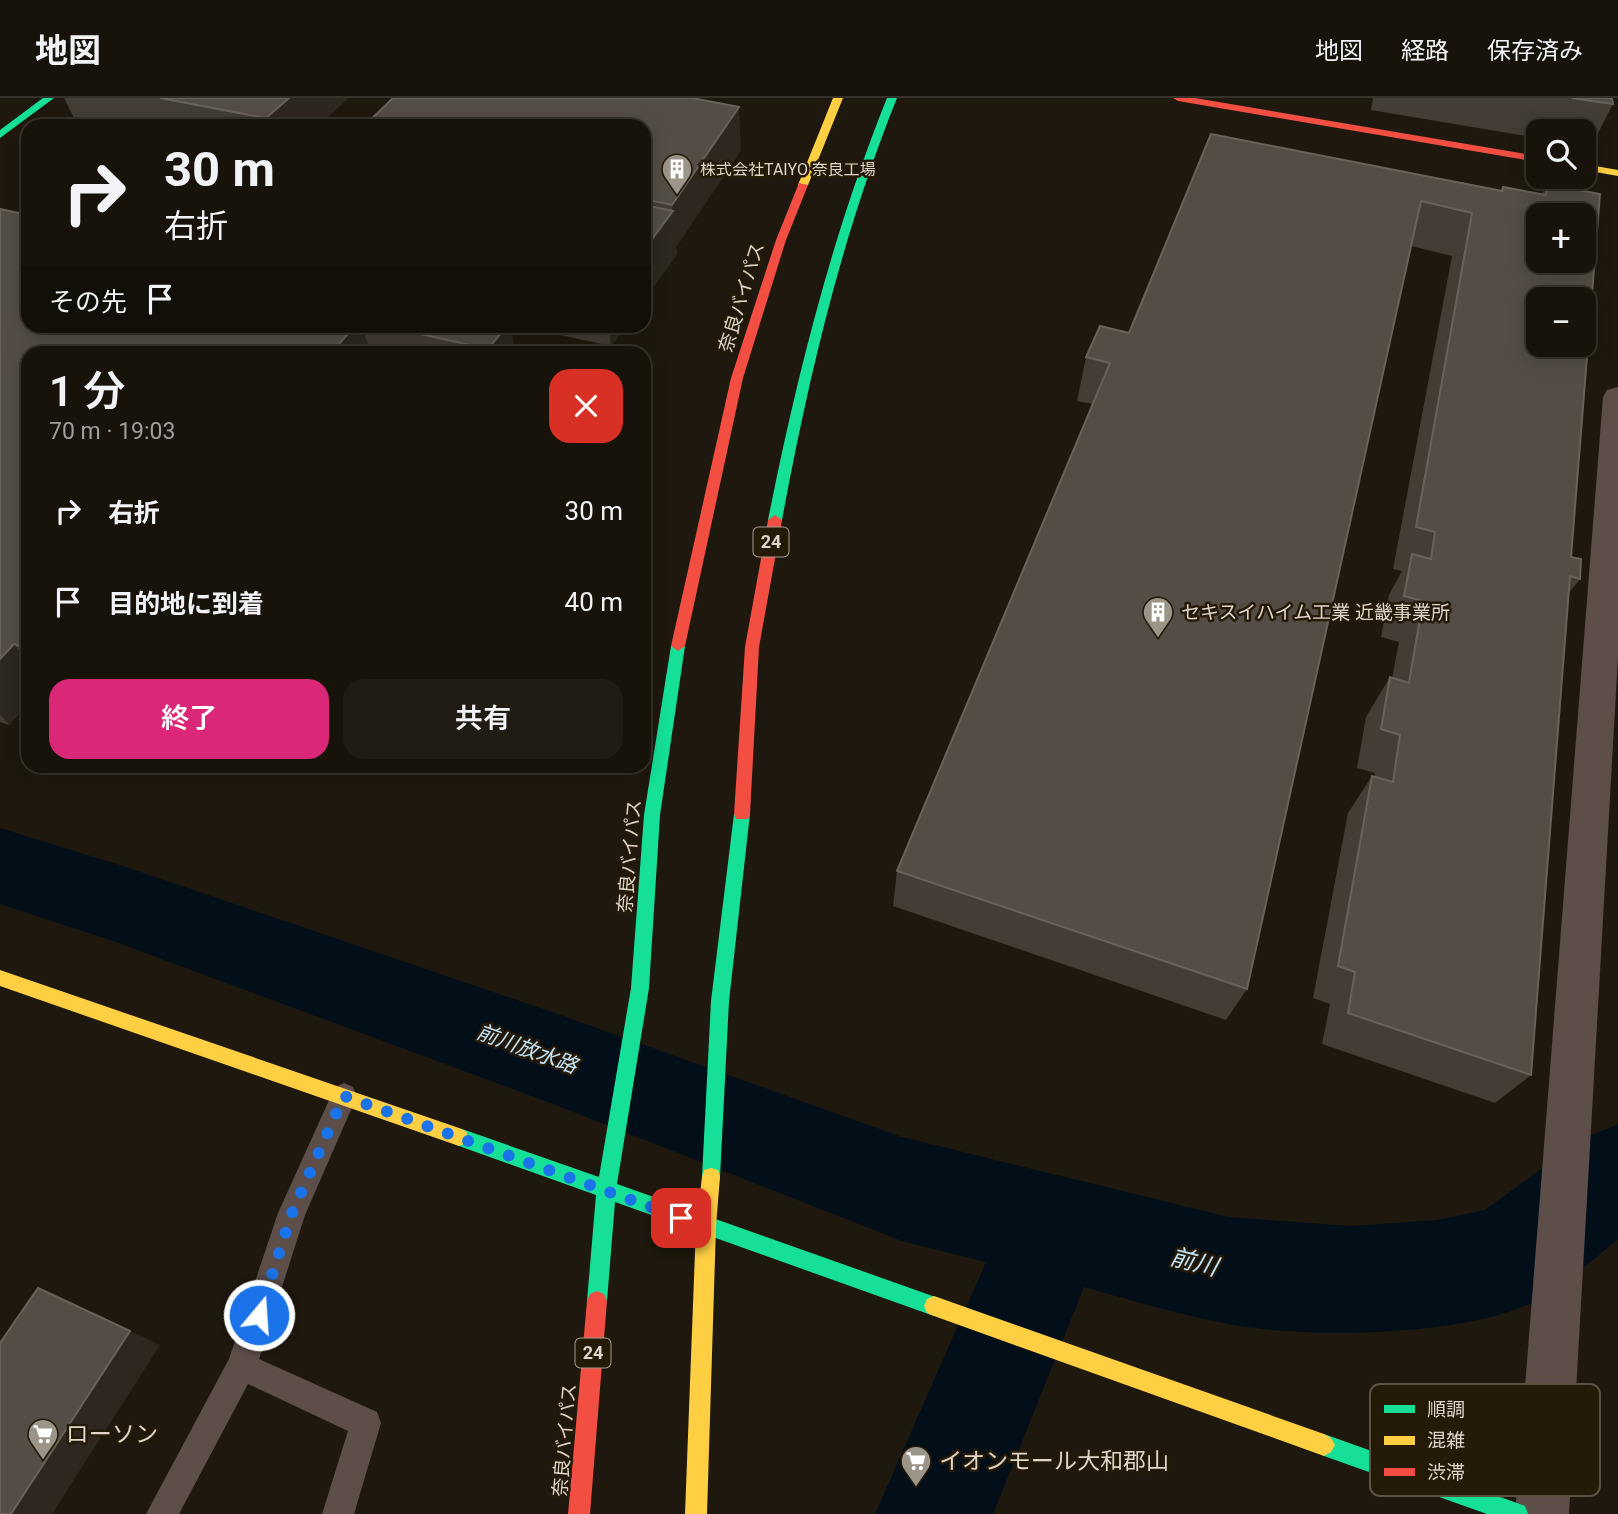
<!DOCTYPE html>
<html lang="ja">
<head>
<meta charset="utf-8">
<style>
	:root { --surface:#17120a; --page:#201b13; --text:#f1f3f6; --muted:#9e9e9c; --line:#36322b; --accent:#db2777 }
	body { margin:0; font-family:Roboto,"Noto Sans JP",sans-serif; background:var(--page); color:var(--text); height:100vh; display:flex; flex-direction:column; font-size:26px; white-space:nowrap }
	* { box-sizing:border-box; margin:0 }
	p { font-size:23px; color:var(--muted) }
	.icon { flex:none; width:38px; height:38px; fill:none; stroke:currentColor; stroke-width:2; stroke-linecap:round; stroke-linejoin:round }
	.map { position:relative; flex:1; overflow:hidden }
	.drawer { position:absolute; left:21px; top:248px; width:630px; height:427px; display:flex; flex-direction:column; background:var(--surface); border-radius:21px; box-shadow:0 4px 18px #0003,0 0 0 2px var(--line) }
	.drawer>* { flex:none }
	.guide { position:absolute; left:21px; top:21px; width:630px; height:214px; border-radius:21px; box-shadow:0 4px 18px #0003,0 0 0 2px var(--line); background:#17120a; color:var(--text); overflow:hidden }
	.tools { position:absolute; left:1526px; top:21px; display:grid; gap:14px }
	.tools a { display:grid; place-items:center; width:70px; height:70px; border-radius:14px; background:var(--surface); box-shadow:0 4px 18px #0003,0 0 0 2px var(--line); font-size:35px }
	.pin { position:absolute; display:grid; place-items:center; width:60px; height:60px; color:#fff; margin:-30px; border-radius:14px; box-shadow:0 4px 10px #0006 }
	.me { position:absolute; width:77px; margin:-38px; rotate:18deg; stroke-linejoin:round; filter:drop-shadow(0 0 5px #0008) }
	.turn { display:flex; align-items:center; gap:24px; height:147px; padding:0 28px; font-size:32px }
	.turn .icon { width:91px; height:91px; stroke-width:2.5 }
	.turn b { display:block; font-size:49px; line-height:60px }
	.then { display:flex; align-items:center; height:66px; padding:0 28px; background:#0003; gap:14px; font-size:26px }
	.round { display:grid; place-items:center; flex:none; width:74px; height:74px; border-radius:21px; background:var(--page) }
	.overview { display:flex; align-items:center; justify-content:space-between; height:119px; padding:0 28px }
	h1 { font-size:42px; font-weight:600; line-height:52px }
	.button { display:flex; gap:14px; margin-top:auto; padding:14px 28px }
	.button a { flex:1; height:80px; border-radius:21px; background:var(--accent); color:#fff; font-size:28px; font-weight:600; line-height:80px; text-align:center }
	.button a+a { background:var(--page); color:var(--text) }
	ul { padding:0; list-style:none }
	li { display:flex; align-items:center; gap:21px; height:91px; padding:0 28px }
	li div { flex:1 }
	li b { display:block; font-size:26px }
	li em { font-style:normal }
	header { display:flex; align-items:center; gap:42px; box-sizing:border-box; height:98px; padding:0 35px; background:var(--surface); border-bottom:2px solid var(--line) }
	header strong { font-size:33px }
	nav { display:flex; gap:38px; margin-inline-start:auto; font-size:24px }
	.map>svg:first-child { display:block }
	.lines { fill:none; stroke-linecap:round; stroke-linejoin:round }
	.river { fill:#030f18; fill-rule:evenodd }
	.lane { fill:#5d4e4a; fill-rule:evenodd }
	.street { fill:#5d4e4a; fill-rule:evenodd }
	.fast { fill:#16e098; fill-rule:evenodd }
	.slow { fill:#ffcf43; fill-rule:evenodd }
	.jam { fill:#f24e42; fill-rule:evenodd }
	.wall { fill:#433d35 }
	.shaded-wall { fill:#2d271f }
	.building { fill:#534d45; stroke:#69625a; stroke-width:2; fill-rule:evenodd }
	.route { stroke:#1a73e8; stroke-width:12; stroke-dasharray:0 21.6 }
	.labels { text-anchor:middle; stroke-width:5; stroke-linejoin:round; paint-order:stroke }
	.far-poi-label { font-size:16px; fill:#ded6cb; stroke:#251908; text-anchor:start }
	.shield { fill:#251908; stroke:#a69d90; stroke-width:2 }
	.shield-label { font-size:18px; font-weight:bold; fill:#ded6cb }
	.street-label { font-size:19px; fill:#ded6cb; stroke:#251908 }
	.poi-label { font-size:19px; fill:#ded6cb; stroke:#251908; text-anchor:start }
	.water-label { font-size:21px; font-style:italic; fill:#c0e4fa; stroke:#251908 }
	.near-poi-label { font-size:23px; fill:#ded6cb; stroke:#251908; text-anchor:start }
	.near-water-label { font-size:24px; font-style:italic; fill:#c0e4fa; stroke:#251908 }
	.key { fill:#251908; stroke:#5c5242; stroke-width:2 }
	.key-label { font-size:19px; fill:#ded6cb }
</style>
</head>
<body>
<header>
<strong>地図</strong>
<nav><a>地図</a><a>経路</a><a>保存済み</a></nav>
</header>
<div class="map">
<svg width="1618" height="1416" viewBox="0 0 1618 1416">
	<rect width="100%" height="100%" fill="#1f180e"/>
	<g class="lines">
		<path class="river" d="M0 730 123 768 555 915 902 1039 1229 1119 1350 1128 1437 1122 1485 1112 1582 1041 1618 1026V1141C1595 1160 1572 1181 1547 1197 1477 1240 1308 1241 1228 1226 1179 1217 1131 1202 1084 1189L993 1416H875L986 1164 902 1143 553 1006 116 844 0 806Z"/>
		<path class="lane" d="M344 985 353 989 357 998 305 1117 259 1261 377 1314 381 1325 354 1416H322L348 1333 248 1286 179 1416H146L229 1261 278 1115 335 989Z"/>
		<path class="street" d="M1618 289V559L1569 1416H1515L1603 299 1607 292Z"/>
		<path class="fast" d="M43 0H54L0 40V32Z
			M887 0H897C842 137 809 277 782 422L775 427 768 422C797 277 832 137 887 0Z
			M678 543 685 548 660 717 649 890 617 1086 941 1201 944 1208 941 1215 934 1218 615 1104 607 1203 604 1210 597 1213 590 1210 587 1203 596 1097 459 1048 452 1045 450 1039 452 1033 459 1030 599 1079 631 890 644 717 671 548Z
			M742 709 748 711 750 716 729 903 720 1079 718 1086 711 1088 704 1086 702 1079 711 903 734 716 736 711Z
			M1324 1336 1517 1405 1525 1408 1528 1416H1487L1324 1358 1317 1354 1313 1347 1317 1340Z"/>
		<path class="slow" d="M833 0H843L808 87 799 89 798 87Z
			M1584 66 1618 72V78L1584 72Z
			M0 872 459 1030 466 1033 468 1039 466 1045 459 1048 0 888Z
			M711 1070 718 1072 720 1079 716 1128 707 1416H685L696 1128 702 1079 704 1072Z
			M934 1198 1324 1336 1331 1340 1335 1347 1331 1354 1324 1358 934 1218 927 1215 924 1208 927 1201Z"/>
		<path class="jam" d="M1173 0H1195L1538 58V64L1178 3Z
			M799 85 808 87 786 142 743 280 685 548 678 553 671 548 731 280 776 142Z
			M775 417 782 422 759 549 750 716 748 721H736L734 716 745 549 768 422Z
			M597 1193 604 1196 607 1203 590 1416H568L587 1203 590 1196Z"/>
	</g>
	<path class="wall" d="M64 0H348L318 28H105L75 22Z
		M1373 0H1612L1613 6 1591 49 1584 48V33H1538V40L1371 12Z
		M644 28 741 52 676 149 677 156 644 202Z
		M1211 36 1501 92 1503 89 1542 96 1547 86 1571 459 1580 481 1568 496 1531 977 1495 1005 1322 946 1330 906 1313 900 1348 715 1372 678H1375V675L1357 670 1366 619 1390 579 1392 580 1399 544 1381 539 1389 497 1402 473 1393 471 1452 158 1411 148 1247 891 1226 922 893 808 897 773 1093 306 1077 303 1086 259 1129 235Z
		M0 111 362 228 364 232 362 228H510L516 256H28V606L9 627 0 624Z
		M519 228H626L611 248Z"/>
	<path class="shaded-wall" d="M289 0H348L318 28H269L266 20Z
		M739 9 741 52 676 149 677 156 644 202V152L672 114V107Z
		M355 228H362L371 256H330Z
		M507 228H510L516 256H489L488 251Z
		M608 228H626L611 248Z
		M14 546 28 565V606L9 627 0 616V561Z
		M130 1233 160 1247 52 1416H11Z"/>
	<path class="building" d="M160 0H289L266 20Z
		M393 0H692L739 9 672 107 644 101V28H364Z
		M1572 0H1612L1613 6Z
		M1211 36 1502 93 1503 89 1546 97 1547 86 1600 96 1571 459 1581 461 1580 481 1570 478 1531 977 1348 915 1355 874 1338 868 1372 678 1393 684 1400 637 1381 631 1390 579 1409 585 1423 503 1404 498 1412 456 1431 461 1435 434 1416 429 1472 115 1421 103 1247 891 897 773 1110 265 1086 259 1100 228 1129 235ZM1538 117H1584V163H1538ZM1538 201H1584V247H1538Z
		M644 107 673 113 644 152Z
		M0 111 28 117V228H355L330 256H28V551L14 546 0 561Z
		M384 228H507L488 251Z
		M38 1190 130 1233 11 1416H0V1245Z"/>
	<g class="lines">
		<path class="route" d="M259 1217 292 1115 344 998 681 1120"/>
	</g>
	<defs>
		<g id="building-pin" transform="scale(1.575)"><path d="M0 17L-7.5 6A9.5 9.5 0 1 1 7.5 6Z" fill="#9b9489" stroke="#251908"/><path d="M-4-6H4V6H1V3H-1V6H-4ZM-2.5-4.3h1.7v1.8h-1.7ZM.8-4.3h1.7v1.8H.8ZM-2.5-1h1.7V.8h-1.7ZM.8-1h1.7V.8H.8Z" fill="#fff"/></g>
		<g id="supermarket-pin" transform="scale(1.575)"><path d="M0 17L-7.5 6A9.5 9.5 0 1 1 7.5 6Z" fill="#9b9489" stroke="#251908"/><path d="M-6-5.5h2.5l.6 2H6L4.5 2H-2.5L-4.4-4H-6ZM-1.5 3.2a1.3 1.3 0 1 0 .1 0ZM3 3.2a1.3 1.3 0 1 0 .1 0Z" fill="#fff"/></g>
	</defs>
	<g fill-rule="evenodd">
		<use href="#building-pin" x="677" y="71"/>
		<use href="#building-pin" x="1158" y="514"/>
		<use href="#supermarket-pin" x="43" y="1336"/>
		<use href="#supermarket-pin" x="916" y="1363"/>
	</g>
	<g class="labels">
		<g class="far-poi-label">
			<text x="700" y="77">株式会社TAIYO 奈良工場</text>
		</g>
		<g class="shield">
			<rect x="753.5" y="429.5" width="35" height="29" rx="5"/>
			<rect x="575.5" y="1240.5" width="35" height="29" rx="5"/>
		</g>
		<g class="shield-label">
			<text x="771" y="450">24</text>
			<text x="593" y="1261">24</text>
		</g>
		<g class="street-label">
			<text transform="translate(741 199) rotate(-73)" y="7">奈良バイパス</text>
			<text transform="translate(629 758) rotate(-85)" y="7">奈良バイパス</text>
			<text transform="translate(564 1342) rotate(-85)" y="7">奈良バイパス</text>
		</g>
		<g class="poi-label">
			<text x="1181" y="521">セキスイハイム工業 近畿事業所</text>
		</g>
		<g class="water-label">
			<text transform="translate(527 951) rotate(20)" y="7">前川放水路</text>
		</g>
		<g class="near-poi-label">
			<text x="66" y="1344">ローソン</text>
			<text x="939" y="1371">イオンモール大和郡山</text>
		</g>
		<g class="near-water-label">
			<text transform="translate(1194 1164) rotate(14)" y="8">前川</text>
		</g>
	</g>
	<rect x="1370" y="1286" width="230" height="112" rx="10" class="key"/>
	<rect x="1384" y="1307" width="31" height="8" fill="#16e098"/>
	<rect x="1384" y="1338" width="31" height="9" fill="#ffcf43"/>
	<rect x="1384" y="1370" width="31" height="8" fill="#f24e42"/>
	<g class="key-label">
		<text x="1427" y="1318">順調</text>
		<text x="1427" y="1349">混雑</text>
		<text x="1427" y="1381">渋滞</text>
	</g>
</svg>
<div class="tools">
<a><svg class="icon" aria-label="search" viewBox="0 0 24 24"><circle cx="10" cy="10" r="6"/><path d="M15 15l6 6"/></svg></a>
<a>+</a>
<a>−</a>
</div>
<div class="pin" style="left:681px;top:1120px;background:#d93025"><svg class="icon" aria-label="arrive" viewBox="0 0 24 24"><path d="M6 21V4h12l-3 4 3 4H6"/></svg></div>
<svg class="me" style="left:259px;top:1217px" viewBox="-20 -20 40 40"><circle r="17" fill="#1a73e8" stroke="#fff" stroke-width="3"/><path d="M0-11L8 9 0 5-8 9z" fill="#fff"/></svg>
<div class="guide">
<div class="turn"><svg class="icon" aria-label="right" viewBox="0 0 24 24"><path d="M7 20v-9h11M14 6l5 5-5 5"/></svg><div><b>30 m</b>右折</div></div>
<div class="then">その先<svg class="icon" aria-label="arrive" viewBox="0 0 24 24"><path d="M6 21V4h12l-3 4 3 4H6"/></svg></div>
</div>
<section class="drawer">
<div class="overview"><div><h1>1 分</h1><p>70 m · 19:03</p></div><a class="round" style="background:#d93025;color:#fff"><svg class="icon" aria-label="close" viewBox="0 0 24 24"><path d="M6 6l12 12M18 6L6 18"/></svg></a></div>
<ul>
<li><svg class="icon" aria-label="right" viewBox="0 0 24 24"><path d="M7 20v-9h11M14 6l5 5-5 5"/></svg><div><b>右折</b></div><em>30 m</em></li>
<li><svg class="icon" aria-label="arrive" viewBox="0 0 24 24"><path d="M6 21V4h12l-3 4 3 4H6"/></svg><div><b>目的地に到着</b></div><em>40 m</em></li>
</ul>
<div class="button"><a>終了</a><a>共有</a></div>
</section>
</div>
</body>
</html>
